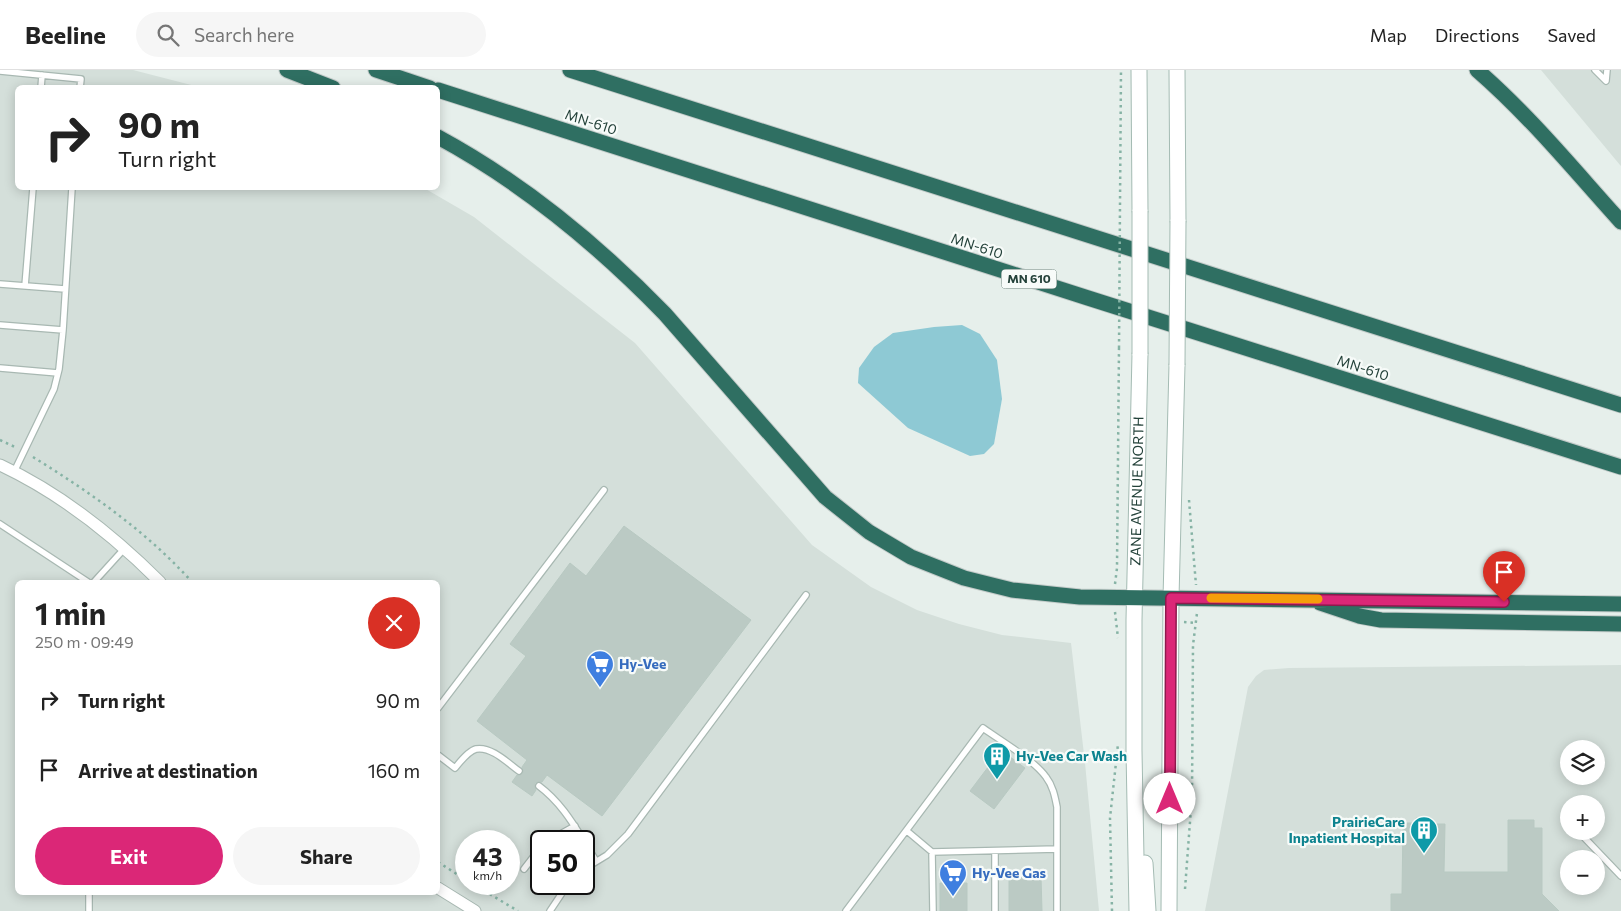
<!DOCTYPE html>
<html lang="en">
<head>
<meta charset="utf-8">
<style>
	:root { --surface:#fff; --page:#f6f6f6; --text:#222; --muted:#767676; --line:#e0e0e0; --accent:#db2777 }
	body { margin:0; font-family:Commissioner,sans-serif; background:var(--page); color:var(--text); height:100vh; display:flex; flex-direction:column; font-size:19px; white-space:nowrap }
	* { box-sizing:border-box; margin:0 }
	p { font-size:16px; color:var(--muted) }
	.icon { flex:none; width:28px; height:28px; fill:none; stroke:currentColor; stroke-width:2; stroke-linecap:round; stroke-linejoin:round }
	.map { position:relative; flex:1; overflow:hidden }
	.drawer { position:absolute; left:15px; top:510px; width:425px; height:315px; display:flex; flex-direction:column; background:var(--surface); border-radius:8px; box-shadow:0 2px 12px #0003 }
	.drawer>* { flex:none }
	.guide { position:absolute; left:15px; top:15px; width:425px; height:105px; border-radius:8px; box-shadow:0 2px 12px #0003; background:#fff; color:var(--text); overflow:hidden }
	.tools { position:absolute; left:1560px; top:670px; display:grid; gap:10px }
	.tools a { display:grid; place-items:center; width:45px; height:45px; border-radius:50%; background:var(--surface); box-shadow:0 2px 12px #0003; font-size:25px }
	.speed { position:absolute; left:455px; top:760px; display:flex; gap:10px; font-size:25px; font-weight:700; text-align:center }
	.speed>* { display:grid; place-content:center; width:65px; height:65px; border-radius:50%; background:var(--surface); box-shadow:0 2px 12px #0003; line-height:1 }
	.speed small { font-size:12px; font-weight:400 }
	.speed .limit { border:2px solid #111; border-radius:8px; background:#fff; color:#111 }
	.pin { position:absolute; display:grid; place-items:center; width:42px; height:42px; color:#fff; margin:-51px -21px; border-radius:50% 50% 50% 0; rotate:-45deg; box-shadow:0 0 5px #0007 }
	.pin .icon { rotate:45deg }
	.me { position:absolute; width:55px; margin:-28px; rotate:0deg; stroke-linejoin:round; filter:drop-shadow(0 0 4px #0008) }
	.turn { display:flex; align-items:center; gap:18px; height:105px; padding:0 20px; font-size:22px }
	.turn .icon { width:65px; height:65px; stroke-width:2.5 }
	.turn b { display:block; font-size:35px; line-height:42px }
	.round { display:grid; place-items:center; flex:none; width:52px; height:52px; border-radius:26px; background:var(--page) }
	.head { display:flex; align-items:center; justify-content:space-between; height:85px; padding:0 20px }
	h1 { font-size:30px; font-weight:700; line-height:38px }
	.primary-button { display:flex; gap:10px; margin-top:auto; padding:10px 20px }
	.primary-button a { flex:1; height:58px; border-radius:30px; background:var(--accent); color:#fff; font-size:20px; font-weight:700; line-height:58px; text-align:center }
	.primary-button a+a { background:var(--page); color:var(--text) }
	ul { padding:0; list-style:none }
	li { display:flex; align-items:center; gap:15px; height:70px; padding:0 20px }
	li div { flex:1 }
	li b { display:block; font-size:19px }
	li em { font-style:normal }
	header { display:flex; align-items:center; gap:30px; box-sizing:border-box; height:70px; padding:0 25px; background:var(--surface); border-bottom:1px solid var(--line) }
	header strong { font-size:24px }
	nav { display:flex; gap:28px; margin-inline-start:auto; font-size:18px }
	.search { width:350px; height:45px; background:var(--page); display:flex; align-items:center; gap:12px; box-sizing:border-box; padding:0 18px; border-radius:28px; color:var(--muted); font-size:19px }
	.map>svg:first-child { display:block }
	.built { fill:#d4dfda; fill-rule:evenodd }
	.water { fill:#8ec9d4 }
	.building { fill:#bbcac4; stroke:#b8c9c2 }
	.lines { fill:none; stroke-linecap:round; stroke-linejoin:round }
	.lane-casing { stroke:#a8b8b2; stroke-width:8 }
	.street-casing { stroke:#a8b8b2; stroke-width:13 }
	.secondary-casing { stroke:#a4bbb3; stroke-width:17 }
	.highway-casing { stroke:#c2cac8; stroke-width:17 }
	.path { stroke:#86b3a5; stroke-width:2.5; stroke-dasharray:2.5 4; stroke-linecap:butt }
	.lane { stroke:#fff; stroke-width:5.5 }
	.street { stroke:#fff; stroke-width:11 }
	.secondary { stroke:#fff; stroke-width:15 }
	.highway { stroke:#2f6f62; stroke-width:15 }
	.secondary-bridge-casing { stroke:#a4bbb3; stroke-width:17; stroke-linecap:butt }
	.path-bridge { stroke:#86b3a5; stroke-width:2.5; stroke-dasharray:2.5 4; stroke-linecap:butt }
	.secondary-bridge { stroke:#fff; stroke-width:15 }
	.route-casing { stroke:#8e194d; stroke-width:12 }
	.route { stroke:#db2777; stroke-width:9 }
	.slow { stroke:#f59e0b; stroke-width:9 }
	.labels { text-anchor:middle; stroke-width:4.5; stroke-linejoin:round; paint-order:stroke }
	.shield { fill:#f7fbf9; stroke:#637a73; stroke-width:1 }
	.shield-label { font-size:12px; font-weight:bold; fill:#24423a }
	.street-label { font-size:14px; fill:#24423a; stroke:#f7fbf9 }
	.shop-label { font-size:14px; font-weight:bold; fill:#366cbe; stroke:#f7fbf9; text-anchor:start }
	.culture-label { font-size:14px; font-weight:bold; fill:#0d838f; stroke:#f7fbf9; text-anchor:start }
</style>
</head>
<body>
<header>
<strong>Beeline</strong>
<div class="search"><svg class="icon" aria-label="search" viewBox="0 0 24 24"><circle cx="10" cy="10" r="6"/><path d="M15 15l6 6"/></svg>Search here</div>
<nav><a>Map</a><a>Directions</a><a>Saved</a></nav>
</header>
<div class="map">
<svg width="1621" height="841" viewBox="0 0 1621 841">
	<rect width="100%" height="100%" fill="#e6efeb"/>
	<path class="built" d="M0 0H133L199 17 18 18V118H424L474 147 635 273 812 475 871 517 917 540 959 554 1002 565 1071 573 1085 693 1099 841H0ZM18 512H438V822H18ZM466 771H509V814H466ZM541 771H584V814H541Z
		M1541 0H1621V96L1620 95Z
		M1621 595V841H1205L1248 617 1256 606 1264 600 1289 598ZM1569 679H1596V706H1569ZM1569 734H1596V761H1569ZM1569 789H1596V816H1569Z"/>
	<path class="water" d="M962 255 980 264 997 290 1002 329 994 374 984 384 970 386 908 358 858 313 859 298 874 277 893 263 934 257Z"/>
	<path class="building" d="M624 456 751 550 602 746 547 705 542 712H538L535 713V717L536 720 532 726 512 712 517 705H520L523 703 522 697 527 690 477 651 526 586 510 574 570 493 586 506Z
		M1001 680 1025 698 994 739 970 721Z
		M1416 748H1431V754H1445L1444 802H1508V750H1534V758H1542V824L1559 841H1391V824H1402L1403 753H1416Z
		M1009 807H1041L1042 841H1009Z
		M940 813H967V841H940Z"/>
	<g class="lines">
		<g class="lane-casing">
			<path id="lane" d="M1595 0 1606 11 1607 0
				M0 1 81 9 80 18
				M41 18 42 5
				M0 214 65 219
				M25 216 33 118
				M0 255 63 260 59 299 54 319 14 402
				M63 260 72 118
				M0 298 58 303
				M0 454 88 512
				M94 512 124 479
				M438 638 604 420
				M438 685 455 698C460 692 468 681 476 679 491 676 508 693 519 701
				M539 716C559 731 571 750 584 771
				M1568 751 1569 752
				M907 761 932 782 1057 779
				M1578 761 1621 806
				M548 771 575 756
				M584 771 596 791
				M995 781V841
				M932 782 933 841
				M524 799 541 777
				M584 799 607 785 628 764 806 525
				M89 822V841
				M550 841 568 814
				M846 841 983 658C1001 671 1034 690 1046 707 1053 716 1055 727 1057 737V841"/>
		</g>
		<g class="street-casing">
			<path id="street" d="M0 395C60 423 114 466 160 512
				M438 818 475 841"/>
		</g>
		<g class="secondary-casing">
			<g id="secondary">
				<path d="M1139 0 1140 141"/>
				<path d="M1177 0 1178 151"/>
				<path d="M1145 793 1148 841"/>
				<path id="s1" d="M1137 841 1134 681V550L1140 284"/>
				<path d="M1169 841 1171 528 1177 295"/>
			</g>
		</g>
		<g class="highway-casing">
			<path id="highway" d="M287 0 333 18
				M376 0 430 18
				M570 0 1621 335
				M1477 0C1530 46 1574 100 1621 152
				M438 20 1088 228 1621 397
				M438 67C523 113 598 175 665 244L825 427 869 462 911 487 964 508 1012 520 1080 527 1621 534
				M1320 533 1359 546 1381 550 1621 554"/>
		</g>
		<path class="path" d="M1120 135 1121 0
			M0 370 15 377
			M33 387C91 423 146 461 192 512
			M1189 430 1196 515
			M1115 514 1117 498 1119 278
			M1115 542 1118 568
			M1184 552 1196 553
			M438 792 466 810
			M473 814 518 841
			M1185 819 1192 725 1193 575 1197 543
			M1112 841 1110 748 1118 674"/>
		<use href="#lane" class="lane"/>
		<use href="#street" class="street"/>
		<use href="#secondary" class="secondary"/>
		<use href="#highway" class="highway"/>
		<g class="secondary-bridge-casing">
			<path id="secondary-bridge" d="M1140 284V141
				M1177 295 1178 151"/>
		</g>
		<path class="path-bridge" d="M1119 278 1120 135"/>
		<use href="#secondary-bridge" class="secondary-bridge"/>
	</g>
	<g class="lines">
		<g class="route-casing">
			<path id="route" d="M1170 729 1171 528 1504 532"/>
		</g>
		<use href="#route" class="route"/>
		<path class="slow" d="M1211 528 1318 529"/>
	</g>
	<defs>
		<g id="supermarket-pin" transform="scale(1.4375)"><path d="M0 17L-7.5 6A9.5 9.5 0 1 1 7.5 6Z" fill="#3f7fe0" stroke="#f7fbf9"/><path d="M-6-5.5h2.5l.6 2H6L4.5 2H-2.5L-4.4-4H-6ZM-1.5 3.2a1.3 1.3 0 1 0 .1 0ZM3 3.2a1.3 1.3 0 1 0 .1 0Z" fill="#fff"/></g>
		<g id="building-pin" transform="scale(1.4375)"><path d="M0 17L-7.5 6A9.5 9.5 0 1 1 7.5 6Z" fill="#0f9aa8" stroke="#f7fbf9"/><path d="M-4-6H4V6H1V3H-1V6H-4ZM-2.5-4.3h1.7v1.8h-1.7ZM.8-4.3h1.7v1.8H.8ZM-2.5-1h1.7V.8h-1.7ZM.8-1h1.7V.8H.8Z" fill="#fff"/></g>
	</defs>
	<g fill-rule="evenodd">
		<use href="#supermarket-pin" x="600" y="594"/>
		<use href="#building-pin" x="997" y="686"/>
		<use href="#building-pin" x="1424" y="760"/>
		<use href="#supermarket-pin" x="953" y="803"/>
	</g>
	<g class="labels">
		<rect class="shield" x="1001.5" y="199.5" width="55" height="19" rx="4"/>
		<g class="shield-label">
			<text x="1029" y="213">MN 610</text>
		</g>
		<g class="street-label">
			<text transform="translate(591 52) rotate(18)" y="5">MN-610</text>
			<text transform="translate(977 176) rotate(18)" y="5">MN-610</text>
			<text transform="translate(1363 298) rotate(18)" y="5">MN-610</text>
			<text dy="5" stroke="none"><textPath href="#s1" startOffset="420">ZANE AVENUE NORTH</textPath></text>
		</g>
		<g class="shop-label">
			<text x="619" y="599">Hy-Vee</text>
			<text x="972" y="808">Hy-Vee Gas</text>
		</g>
		<g class="culture-label">
			<text x="1016" y="691">Hy-Vee Car Wash</text>
			<text x="1405" y="757" text-anchor="end">PrairieCare<tspan x="1405" dy="16">Inpatient Hospital</tspan></text>
		</g>
	</g>
</svg>
<div class="tools">
<a><svg class="icon" aria-label="layers" viewBox="0 0 24 24"><path d="M12 4l9 5-9 5-9-5zM3 14l9 5 9-5"/></svg></a>
<a>+</a>
<a>−</a>
</div>
<div class="speed"><div>43<small>km/h</small></div><div class="limit">50</div></div>
<div class="pin" style="left:1504px;top:532px;background:#d93025"><svg class="icon" aria-label="arrive" viewBox="0 0 24 24"><path d="M6 21V4h12l-3 4 3 4H6"/></svg></div>
<svg class="me" style="left:1170px;top:729px" viewBox="-20 -20 40 40"><circle r="19" fill="#fff"/><path d="M0-13L10 11 0 6-10 11z" fill="#db2777"/></svg>
<div class="guide">
<div class="turn"><svg class="icon" aria-label="right" viewBox="0 0 24 24"><path d="M7 20v-9h11M14 6l5 5-5 5"/></svg><div><b>90 m</b>Turn right</div></div>
</div>
<section class="drawer">
<div class="head"><div><h1>1 min</h1><p>250 m · 09:49</p></div><a class="round" style="background:#d93025;color:#fff"><svg class="icon" aria-label="close" viewBox="0 0 24 24"><path d="M6 6l12 12M18 6L6 18"/></svg></a></div>
<ul>
<li><svg class="icon" aria-label="right" viewBox="0 0 24 24"><path d="M7 20v-9h11M14 6l5 5-5 5"/></svg><div><b>Turn right</b></div><em>90 m</em></li>
<li><svg class="icon" aria-label="arrive" viewBox="0 0 24 24"><path d="M6 21V4h12l-3 4 3 4H6"/></svg><div><b>Arrive at destination</b></div><em>160 m</em></li>
</ul>
<div class="primary-button"><a>Exit</a><a>Share</a></div>
</section>
</div>
</body>
</html>
